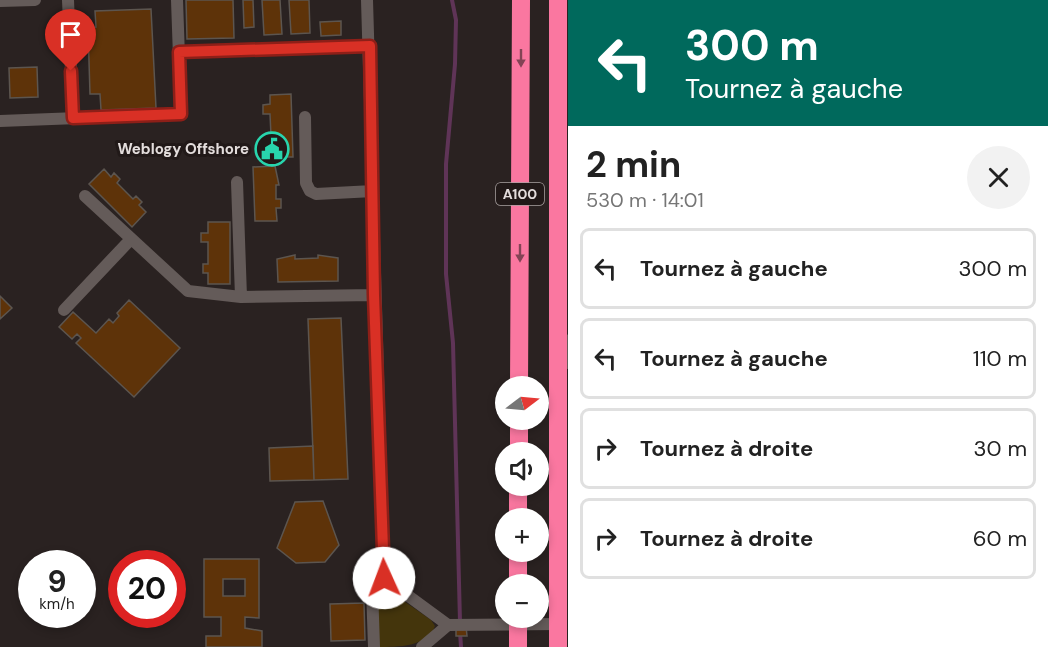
<!DOCTYPE html>
<html lang="fr">
<head>
<meta charset="utf-8">
<style>
	:root { --surface:#fff; --page:#f2f2f2; --text:#222; --muted:#767676; --line:#e0e0e0 }
	body { margin:0; font-family:"DM Sans",sans-serif; background:var(--page); color:var(--text); height:100vh; display:flex; flex-direction:column; font-size:22px; white-space:nowrap }
	* { box-sizing:border-box; margin:0 }
	p { font-size:20px; color:var(--muted) }
	.icon { flex:none; width:33px; height:33px; fill:none; stroke:currentColor; stroke-width:2; stroke-linecap:round; stroke-linejoin:round }
	.map { position:relative; flex:1; overflow:hidden }
	.sheet { display:flex; flex-direction:column; background:var(--surface); width:480px }
	.sheet>* { flex:none }
	.top-card { background:#00695c; color:#fff; overflow:hidden }
	.needle { width:39px; rotate:74deg }
	.controls { position:absolute; left:495px; top:376px; display:grid; gap:12px }
	.controls a { display:grid; place-items:center; width:54px; height:54px; border-radius:50%; background:var(--surface); box-shadow:0 3px 9px #0003; font-size:30px }
	.speed { position:absolute; left:18px; top:550px; display:flex; gap:12px; font-size:30px; font-weight:700; text-align:center }
	.speed>* { display:grid; place-content:center; width:78px; height:78px; border-radius:50%; background:var(--surface); box-shadow:0 3px 9px #0003; line-height:1 }
	.speed small { font-size:15px; font-weight:400 }
	.speed .limit { border:9px solid #d22; background:#fff; color:#111 }
	.pin { position:absolute; display:grid; place-items:center; width:51px; height:51px; color:#fff; margin:-62px -26px; border-radius:50% 50% 50% 0; rotate:-45deg; box-shadow:0 0 6px #0007 }
	.pin .icon { rotate:45deg }
	.me { position:absolute; width:66px; margin:-33px; rotate:358deg; stroke-linejoin:round; filter:drop-shadow(0 0 4px #0008) }
	.turn { display:flex; align-items:center; gap:21px; height:126px; padding:0 18px; font-size:27px }
	.turn .icon { width:78px; height:78px; stroke-width:2.5 }
	.turn b { display:block; font-size:42px; line-height:51px }
	.round { display:grid; place-items:center; flex:none; width:63px; height:63px; border-radius:32px; background:var(--page) }
	.overview { display:flex; align-items:center; justify-content:space-between; height:102px; padding:0 18px }
	h1 { font-size:36px; font-weight:700; line-height:45px }
	ul { padding:0; list-style:none }
	li { display:flex; align-items:center; gap:18px; height:81px; margin:0 12px 9px; padding:0 6px; border:3px solid var(--line); border-radius:9px }
	li div { flex:1 }
	li b { display:block; font-size:22px }
	li em { font-style:normal }
	main { display:flex; flex:1; min-height:0 }
	.map>svg:first-child { display:block }
	.green { fill:#44350c }
	.lines { fill:none; stroke-linecap:round; stroke-linejoin:round }
	.stream { stroke:#5f3457; stroke-width:4 }
	.building { fill:#5e3309; stroke:#5c554f; stroke-width:1.5; fill-rule:evenodd }
	.minor { stroke:#645b59; stroke-width:12 }
	.highway { stroke:#fa77a0; stroke-width:18 }
	.oneway { fill:#834355 }
	.route-casing { stroke:#8d1f18; stroke-width:15 }
	.route { stroke:#d93025; stroke-width:10 }
	.labels { text-anchor:middle; stroke-width:6; stroke-linejoin:round; paint-order:stroke }
	.shield { fill:#211918; stroke:#a9a2a1; stroke-width:1.5 }
	.shield-label { font-size:14px; font-weight:bold; fill:#e3dddc }
	.poi-label { font-size:15px; font-weight:bold; fill:#e3dddc; stroke:#211918; text-anchor:end }
</style>
</head>
<body>
<main>
<div class="map">
<svg width="568" height="647" viewBox="0 0 568 647">
	<rect width="100%" height="100%" fill="#2a2221"/>
	<path class="green" d="M388 590 431 620 435 626C427 647 398 647 378 647L377 597 381 591Z"/>
	<g class="lines">
		<path class="stream" d="M452 0 456 20 455 64 446 164V274L453 343 460 622
			M460 632 461 647"/>
	</g>
	<path class="building" d="M186 0H233L234 38 187 39Z
		M243 0H253L254 27 244 28Z
		M262 0H280L282 34 264 35Z
		M289 0H309L310 33 291 34Z
		M151 9 156 108 101 110 100 94H90L88 28 96 27 95 11Z
		M341 21V35L321 36 320 22Z
		M37 67 38 97 10 98 9 68Z
		M291 94 293 157H272L271 146H264V136H271L270 114H263V105L270 104V95Z
		M275 166 279 185H276V199H281V208H276L277 221H255L253 167Z
		M104 169 111 177 114 173 120 179 117 183 133 199 136 196 142 202 139 205 146 212 132 227 89 184Z
		M208 222H230V284H208V273H203V264H208V242H201V233H208Z
		M295 255V259L318 258V255L338 258V281L278 282 277 259Z
		M0 296 12 308 0 319Z
		M129 300 180 348 134 397 76 343 81 338 77 334 72 339 59 327 73 312 96 333 109 319 113 323 119 316 117 313Z
		M341 318 348 479 314 480 308 319Z
		M313 446 314 480 270 481 269 448Z
		M323 501 339 545 325 562 296 563 277 548 295 502Z
		M204 559H259V618L245 617V628L262 631V647H206V636H221V617H204ZM223 579H245V596H223Z
		M364 603 365 640 331 641 330 604Z
		M466 626 467 636H456V627Z"/>
	<g class="lines">
		<path class="minor" d="M68 0 73 118
			M367 0 384 578 448 625 557 624
			M0 1 35 0
			M179 52 370 46
			M305 117 306 183 310 191 316 194 373 191
			M0 121 181 114 177 0
			M237 182 241 297
			M85 196 188 291 241 297 374 295
			M64 310 131 239
			M565 340 568 363
			M374 647 372 588 384 578
			M422 647 448 625"/>
		<path class="highway" d="M519 387 521 0
			M519 453V420
			M518 519V486
			M518 585V552
			M518 618V647
			M558 647V0"/>
	</g>
	<defs><path id="oneway-solid" d="M-6-.8H1V-3.2L6.5 0L1 3.2V.8H-6Z" transform="scale(1.5)"/></defs>
	<g class="oneway">
		<use href="#oneway-solid" transform="translate(521 58) rotate(90)"/>
		<use href="#oneway-solid" transform="translate(520 253) rotate(90)"/>
	</g>
	<g class="lines">
		<g class="route-casing">
			<path id="route" d="M71 71 73 118 181 114 179 52 370 46 374 295 384 578"/>
		</g>
		<use href="#route" class="route"/>
	</g>
	<defs>
		<g id="civic-ring" transform="scale(1.725)"><circle r="9.5" fill="#211918" stroke="#28d5ad" stroke-width="1.5"/><path d="M-.6-6.5H3V-4.5H.6V-3L4-1V1h2V6H-6V1h2V-1L-.6-3ZM-1.2 2.5V6h2.4V2.5Z" fill="#28d5ad"/></g>
	</defs>
	<g fill-rule="evenodd">
		<use href="#civic-ring" x="272" y="149"/>
	</g>
	<g class="labels">
		<rect class="shield" x="496" y="183" width="48" height="22" rx="4.5"/>
		<g class="shield-label">
			<text x="520" y="199">A100</text>
		</g>
		<g class="poi-label">
			<text x="249" y="154">Weblogy Offshore</text>
		</g>
	</g>
</svg>
<div class="controls">
<a><svg class="needle" viewBox="-14 -14 28 28"><path d="M0-13l5 13h-10z" fill="#e53935"/><path d="M0 13l5-13h-10z" fill="#767676"/></svg></a>
<a><svg class="icon" aria-label="sound" viewBox="0 0 24 24"><path d="M4 9h4l5-4v14l-5-4H4zM17 9q2 3 0 6"/></svg></a>
<a>+</a>
<a>−</a>
</div>
<div class="speed"><div>9<small>km/h</small></div><div class="limit">20</div></div>
<div class="pin" style="left:71px;top:71px;background:#d93025"><svg class="icon" aria-label="arrive" viewBox="0 0 24 24"><path d="M6 21V4h12l-3 4 3 4H6"/></svg></div>
<svg class="me" style="left:384px;top:578px" viewBox="-20 -20 40 40"><circle r="19" fill="#fff"/><path d="M0-13L10 11 0 6-10 11z" fill="#d93025"/></svg>
</div>
<section class="sheet">
<div class="top-card">
<div class="turn"><svg class="icon" aria-label="left" viewBox="0 0 24 24"><path d="M17 20v-9H6M10 6l-5 5 5 5"/></svg><div><b>300 m</b>Tournez à gauche</div></div>
</div>
<div class="overview"><div><h1>2 min</h1><p>530 m · 14:01</p></div><a class="round"><svg class="icon" aria-label="close" viewBox="0 0 24 24"><path d="M6 6l12 12M18 6L6 18"/></svg></a></div>
<ul>
<li><svg class="icon" aria-label="left" viewBox="0 0 24 24"><path d="M17 20v-9H6M10 6l-5 5 5 5"/></svg><div><b>Tournez à gauche</b></div><em>300 m</em></li>
<li><svg class="icon" aria-label="left" viewBox="0 0 24 24"><path d="M17 20v-9H6M10 6l-5 5 5 5"/></svg><div><b>Tournez à gauche</b></div><em>110 m</em></li>
<li><svg class="icon" aria-label="right" viewBox="0 0 24 24"><path d="M7 20v-9h11M14 6l5 5-5 5"/></svg><div><b>Tournez à droite</b></div><em>30 m</em></li>
<li><svg class="icon" aria-label="right" viewBox="0 0 24 24"><path d="M7 20v-9h11M14 6l5 5-5 5"/></svg><div><b>Tournez à droite</b></div><em>60 m</em></li>
</ul>
</section>
</main>
</body>
</html>
